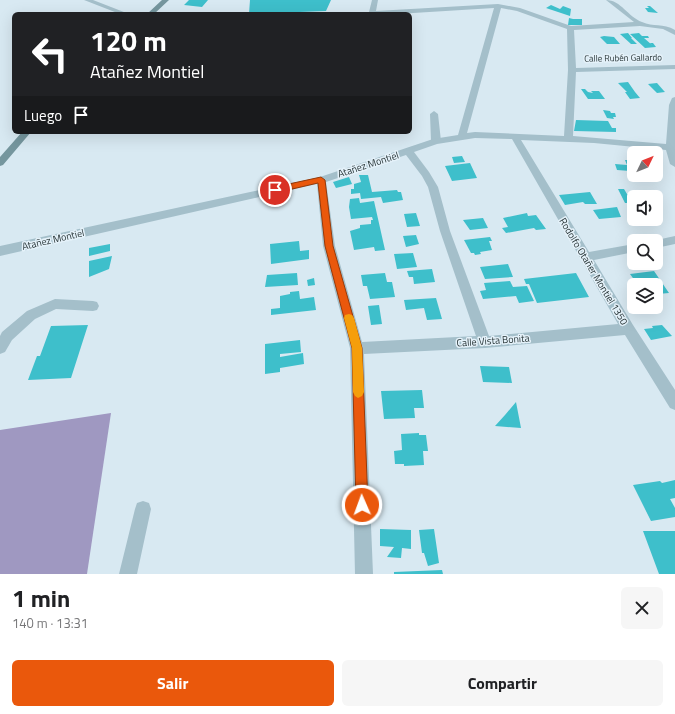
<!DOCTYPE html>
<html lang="es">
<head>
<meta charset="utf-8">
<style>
	:root { --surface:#fff; --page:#f6f6f6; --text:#202124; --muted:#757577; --accent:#ea580c }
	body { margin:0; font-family:"Titillium Web",sans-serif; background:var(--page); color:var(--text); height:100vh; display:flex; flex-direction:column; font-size:15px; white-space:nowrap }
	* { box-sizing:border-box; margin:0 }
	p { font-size:13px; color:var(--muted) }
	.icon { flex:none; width:22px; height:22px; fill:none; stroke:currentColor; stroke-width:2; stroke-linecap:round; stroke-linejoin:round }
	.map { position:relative; height:574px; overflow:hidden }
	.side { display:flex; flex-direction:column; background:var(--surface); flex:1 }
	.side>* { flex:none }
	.hud { position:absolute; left:12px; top:12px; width:400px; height:122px; border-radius:6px; box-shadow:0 4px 16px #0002; background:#202124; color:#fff; overflow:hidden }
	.needle { width:26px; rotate:47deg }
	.controls { position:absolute; left:627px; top:146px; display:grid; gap:8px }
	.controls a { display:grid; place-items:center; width:36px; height:36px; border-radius:6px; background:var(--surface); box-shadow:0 4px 16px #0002; font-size:20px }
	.pin { position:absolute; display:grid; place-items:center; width:34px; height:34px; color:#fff; margin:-17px; border:2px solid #fff; border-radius:50%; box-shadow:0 1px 4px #0007 }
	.me { position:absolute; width:44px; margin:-22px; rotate:358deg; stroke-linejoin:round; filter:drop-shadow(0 0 3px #0008) }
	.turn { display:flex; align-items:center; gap:14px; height:84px; padding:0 12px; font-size:18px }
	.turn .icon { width:52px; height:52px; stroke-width:2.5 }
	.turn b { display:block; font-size:28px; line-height:34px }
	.then { display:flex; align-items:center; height:38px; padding:0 12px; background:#0003; gap:8px; font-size:15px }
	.round { display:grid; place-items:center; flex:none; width:42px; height:42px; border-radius:6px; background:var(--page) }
	.summary { display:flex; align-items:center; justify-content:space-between; height:68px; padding:0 12px }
	h1 { font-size:24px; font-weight:700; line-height:30px }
	.button { display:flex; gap:8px; margin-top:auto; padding:8px 12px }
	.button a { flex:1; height:46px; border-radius:6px; background:var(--accent); color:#fff; font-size:16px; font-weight:700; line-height:46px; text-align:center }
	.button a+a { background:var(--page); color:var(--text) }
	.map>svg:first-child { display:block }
	.green { fill:#9f98c1 }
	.building { fill:#3ebfcb }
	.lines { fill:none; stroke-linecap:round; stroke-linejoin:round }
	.lane { fill:#a4bfca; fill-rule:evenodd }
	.street { fill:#a4bfca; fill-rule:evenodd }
	.secondary { fill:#75969e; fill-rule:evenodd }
	.route { fill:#ea580c; stroke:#983908 }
	.slow { fill:#f59e0b }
	.labels { text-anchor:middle; stroke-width:3; stroke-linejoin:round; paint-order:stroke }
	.far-street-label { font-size:9px; fill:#263335; stroke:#e5f2fa }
	.street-label { font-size:10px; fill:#263335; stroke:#e5f2fa }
</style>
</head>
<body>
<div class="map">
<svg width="675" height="574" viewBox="0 0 675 574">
	<rect width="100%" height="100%" fill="#d8e9f2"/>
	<path class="green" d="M111 413 87 574H0V430Z"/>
	<path class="building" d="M189 0H208L202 7 184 5Z
		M250 0H331L326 11 249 14Z
		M551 5 560 9 563 6 571 9 570 16 546 8Z
		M647 6H650L658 13 648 12 645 8H649Z
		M569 18 573 19H582V25H568Z
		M628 33 632 38H631L637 44H631L620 34Z
		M639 33 642 36H648L649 38H644L652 45 650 43H653L656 47 645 48 630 34Z
		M604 36 614 37 620 44H607L600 37Z
		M628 82 635 92 640 98 630 99 625 92H627L618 83Z
		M657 83 664 91 665 92 657 93 648 84Z
		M581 89H585L588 92 593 93 591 91H599L605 99H588Z
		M603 110 610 111 611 113H615L616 117H613L614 119 607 118Z
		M576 120 608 121 612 128H616V132L574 131Z
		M462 156 465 162 454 163 452 157Z
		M625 160H631L634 167V175H631L630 171 617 170 615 164 627 165Z
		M470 163 477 178 452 181 445 166Z
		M359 175H368L372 192 397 190 398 192H401L403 200 383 203 381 197 361 199 360 193 351 194V189H354V184L361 182Z
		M349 177 352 184 336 188 333 182Z
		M618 189H624L627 194H644L646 197H634V203H625Z
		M590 192 597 204H585L583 202 565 205 559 195Z
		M359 198 360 203 374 201 385 250 375 251 374 247 354 250 350 231 360 228V225L371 224V220H373L372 217 351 219 349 207 350 199Z
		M617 207 621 217 599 219 593 210Z
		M416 213 420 226 407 227 404 214Z
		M527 213 528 216 536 215 546 229 536 230 534 228 506 233 502 228 508 227 503 218Z
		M483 218 488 228 470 230 463 220Z
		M416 235 419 244 406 247 403 236Z
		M490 237 492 241H489L492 250 480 252 481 254 475 255 474 253H471L464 240Z
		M299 241 300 251 309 250V259L271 264 270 244Z
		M110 244V251L89 256V248Z
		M413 253 417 267 397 269 394 254Z
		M112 256 109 269 89 277V261Z
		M508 264 513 277 485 279 480 267Z
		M432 269 435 282 414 284 413 277H409L407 271Z
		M654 271 669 293 658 294 660 296H656V285H638L630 274Z
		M297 273 298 285 265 287 267 275Z
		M385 273 387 282H392L395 297 370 299 367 286H363L361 275Z
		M576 273 589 297 537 303 529 284H526L524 279Z
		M314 278 315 285 308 286 307 280Z
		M510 281 513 287 527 286 534 301 519 303 516 296 483 299 480 291 486 290 484 283Z
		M299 291 300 299 314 297 316 310 271 315V309L280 308V296L290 294V292Z
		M436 298 442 319 427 320 424 308 406 310 404 300Z
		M379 305 382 324 371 325 368 306Z
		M88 325 71 378 28 380 37 356H40L51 326Z
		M662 325 672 336 651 340 644 329 653 328 652 326Z
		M300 340 301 352 280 354V357L303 353 304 364 280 368V372L265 374V344Z
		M480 366 509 367 512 383 483 382Z
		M422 390 424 408H414L415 418 384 419 381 391Z
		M516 402 521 428 495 426 505 415Z
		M419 433V435H426L428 451H423L424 465 404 466V464H395L394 451 402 450 401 434Z
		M675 480V498L670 499 675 508V517L651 521 633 485 660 481 662 483Z
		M380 529 411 530V549L402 548 401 558 387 557 394 547 380 546Z
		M434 529 439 563 428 566 424 553H422L419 530Z
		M643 531H675V574H659Z
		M442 570 443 574H394V572Z"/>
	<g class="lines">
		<path class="lane" d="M434 111 438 114 441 141 436 144 431 141 430 114Z
			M143 501 149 503 151 509 137 574H119L135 509 137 503Z"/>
		<path class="street" d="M84 0H93L129 14H120Z
			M372 0H378L376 11 498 4 520 8 571 26 634 22 606 0C621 0 628 17 642 22 653 27 663 23 675 30V35L663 29 640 26 574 30 576 68 675 65V69L576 72 573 136 666 144 669 105 672 98 675 97V167L670 164 666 150 594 143 521 140 589 252 634 244V252L594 260 633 325 675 390V410L670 408 625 335 485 348 364 354 373 574H355L350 348 323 246 317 184 0 256V246L320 177 433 139 458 135 494 8 397 14H360L369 12ZM501 8 517 11 567 29 568 70 564 136 475 132 467 133ZM475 138 512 139 618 324 489 336 450 231 438 187 429 172 414 152 437 144ZM406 155 422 176 428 187 440 231 476 336 362 342 335 246 326 182Z
			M675 236V244L656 248V241H652Z
			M55 299 93 301 97 302 99 306 97 310 93 311 56 309 35 319 12 340 5 352 0 354V336L2 332 27 311Z"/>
		<path class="secondary" d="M162 0H169L154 14H147Z
			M22 132H31L3 165 0 166V157Z"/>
	</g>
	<path class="route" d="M321 177 325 180 333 246 362 348 368 505 366 510 362 512 358 510 356 505 352 348 325 246 318 183 275 193 271 190 275 187Z"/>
	<path class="slow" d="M349 314 352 315 354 318 362 348 364 392 362 396 358 398 355 396 353 392 352 348 344 318 345 315Z"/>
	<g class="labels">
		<g class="far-street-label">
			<text transform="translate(623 58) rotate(-1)" y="3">Calle Rubén Gallardo</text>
		</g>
		<g class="street-label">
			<text transform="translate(368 164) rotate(-18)" y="4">Atañez Montiel</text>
			<text transform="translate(53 239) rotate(-13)" y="4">Atañez Montiel</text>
			<text transform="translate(594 271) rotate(59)" y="4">Rodolfo Otañer Montiel 1350</text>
			<text transform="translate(493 340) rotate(-4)" y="4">Calle Vista Bonita</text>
		</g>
	</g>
</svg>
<div class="controls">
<a><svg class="needle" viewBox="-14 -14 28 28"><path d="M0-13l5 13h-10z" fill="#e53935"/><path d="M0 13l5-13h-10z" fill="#757577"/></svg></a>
<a><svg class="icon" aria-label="sound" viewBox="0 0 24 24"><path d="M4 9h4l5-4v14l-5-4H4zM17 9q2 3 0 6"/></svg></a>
<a><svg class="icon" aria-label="search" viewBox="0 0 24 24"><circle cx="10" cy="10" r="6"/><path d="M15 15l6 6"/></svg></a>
<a><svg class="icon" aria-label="layers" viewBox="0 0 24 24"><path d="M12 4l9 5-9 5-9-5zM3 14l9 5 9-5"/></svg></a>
</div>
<div class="pin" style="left:275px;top:190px;background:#d93025"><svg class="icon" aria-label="arrive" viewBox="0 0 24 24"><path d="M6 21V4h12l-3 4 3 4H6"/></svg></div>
<svg class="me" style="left:362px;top:505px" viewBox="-20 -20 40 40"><circle r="17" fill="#ea580c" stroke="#fff" stroke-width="3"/><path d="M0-11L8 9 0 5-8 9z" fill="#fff"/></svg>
<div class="hud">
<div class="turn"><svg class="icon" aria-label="left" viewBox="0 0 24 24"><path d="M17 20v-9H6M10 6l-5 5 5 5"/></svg><div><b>120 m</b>Atañez Montiel</div></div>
<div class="then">Luego<svg class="icon" aria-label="arrive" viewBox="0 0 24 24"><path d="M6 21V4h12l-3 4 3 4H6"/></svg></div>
</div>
</div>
<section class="side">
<div class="summary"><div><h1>1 min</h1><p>140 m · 13:31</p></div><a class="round"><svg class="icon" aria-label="close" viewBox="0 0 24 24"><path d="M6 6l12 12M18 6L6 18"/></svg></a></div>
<div class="button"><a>Salir</a><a>Compartir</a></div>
</section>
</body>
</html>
